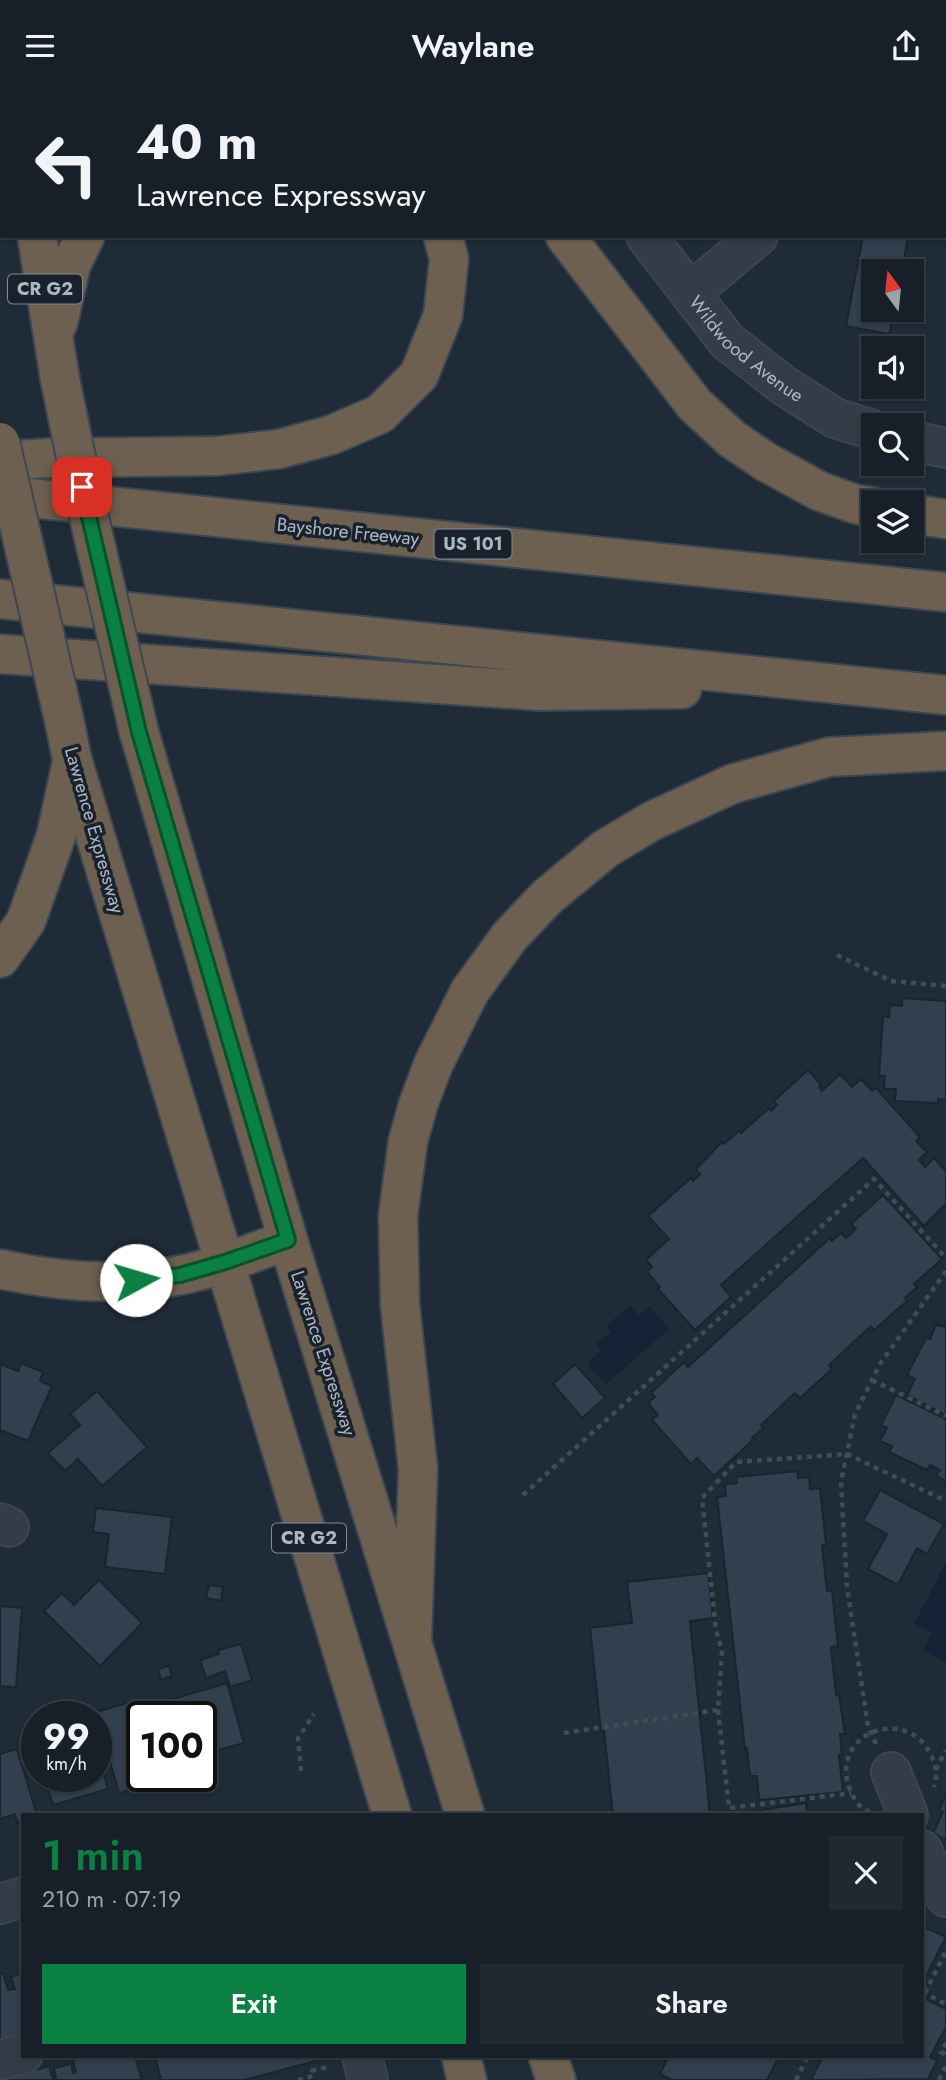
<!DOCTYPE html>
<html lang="en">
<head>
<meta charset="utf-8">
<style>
	:root { --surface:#172029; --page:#202831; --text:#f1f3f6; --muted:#9ea3a8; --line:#363e46; --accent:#0b8043 }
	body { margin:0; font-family:Jost,sans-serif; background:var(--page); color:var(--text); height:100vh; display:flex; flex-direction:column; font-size:26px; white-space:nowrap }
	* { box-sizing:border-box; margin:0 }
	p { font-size:23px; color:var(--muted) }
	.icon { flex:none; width:38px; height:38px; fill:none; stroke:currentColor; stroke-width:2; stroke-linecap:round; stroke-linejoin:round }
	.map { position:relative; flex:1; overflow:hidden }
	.side { position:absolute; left:21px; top:1722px; width:903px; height:245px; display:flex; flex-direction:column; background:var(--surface); border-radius:0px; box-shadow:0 2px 5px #0004,0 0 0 2px var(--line) }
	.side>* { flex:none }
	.banner { position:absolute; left:0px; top:0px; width:947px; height:147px; box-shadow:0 2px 5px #0004,0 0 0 2px var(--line); background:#172029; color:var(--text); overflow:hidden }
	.needle { width:46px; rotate:345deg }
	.controls { position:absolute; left:861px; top:168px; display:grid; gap:14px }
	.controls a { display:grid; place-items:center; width:63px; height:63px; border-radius:0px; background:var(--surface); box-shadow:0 2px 5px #0004,0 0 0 2px var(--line); font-size:35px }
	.speed { position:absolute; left:21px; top:1610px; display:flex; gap:14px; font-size:35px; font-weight:700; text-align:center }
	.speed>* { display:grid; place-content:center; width:91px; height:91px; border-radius:50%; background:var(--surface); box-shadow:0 2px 5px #0004,0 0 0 2px var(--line); line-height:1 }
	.speed small { font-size:18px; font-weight:400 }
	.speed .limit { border:4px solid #111; border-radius:10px; background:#fff; color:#111 }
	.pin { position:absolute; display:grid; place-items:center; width:60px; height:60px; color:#fff; margin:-30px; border-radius:14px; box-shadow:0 4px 10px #0006 }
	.me { position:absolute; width:77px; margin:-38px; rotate:84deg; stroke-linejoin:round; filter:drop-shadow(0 0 5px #0008) }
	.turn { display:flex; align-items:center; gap:24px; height:147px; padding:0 21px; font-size:32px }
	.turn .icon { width:91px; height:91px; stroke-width:2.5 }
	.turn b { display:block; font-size:49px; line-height:60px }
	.round { display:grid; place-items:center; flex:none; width:74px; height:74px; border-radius:0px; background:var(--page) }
	.head { display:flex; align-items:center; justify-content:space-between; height:119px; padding:0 21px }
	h1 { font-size:42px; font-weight:600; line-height:52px; color:var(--accent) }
	.primary-button { display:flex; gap:14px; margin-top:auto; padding:14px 21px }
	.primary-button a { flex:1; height:80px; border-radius:0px; background:var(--accent); color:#fff; font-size:28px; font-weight:600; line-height:80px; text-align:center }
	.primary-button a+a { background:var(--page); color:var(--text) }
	header { display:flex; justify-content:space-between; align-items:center; height:91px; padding:0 21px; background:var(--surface); font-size:32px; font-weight:600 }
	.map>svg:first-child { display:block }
	.water { fill:#132234 }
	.building { fill:#313f4e; stroke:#1a242e; stroke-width:2 }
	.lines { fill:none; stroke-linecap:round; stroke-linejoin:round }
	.minor-casing { stroke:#3c4551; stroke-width:42 }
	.highway-casing { stroke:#3d4752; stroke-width:42 }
	.path { stroke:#3a5051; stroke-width:4.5; stroke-dasharray:5 5; stroke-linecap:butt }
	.minor { stroke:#333c47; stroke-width:38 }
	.highway { stroke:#6e6050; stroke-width:38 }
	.highway-bridge-casing { stroke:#3d4752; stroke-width:42; stroke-linecap:butt }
	.highway-bridge { stroke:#6e6050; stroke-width:38 }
	.route-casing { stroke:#07532c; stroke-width:18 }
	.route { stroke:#0b8043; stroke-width:12 }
	.labels { text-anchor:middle; stroke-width:7; stroke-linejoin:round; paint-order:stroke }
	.shield { fill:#19222c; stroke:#818a96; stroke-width:2 }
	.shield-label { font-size:18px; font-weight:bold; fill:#adb7c4 }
	.street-label { font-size:19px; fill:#adb7c4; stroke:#19222c }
</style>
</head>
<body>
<header><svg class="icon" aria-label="menu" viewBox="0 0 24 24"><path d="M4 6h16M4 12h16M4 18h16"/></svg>Waylane<svg class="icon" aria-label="share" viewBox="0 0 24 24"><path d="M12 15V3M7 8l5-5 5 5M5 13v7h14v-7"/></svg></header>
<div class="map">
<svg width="946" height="1989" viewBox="0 0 946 1989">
	<rect width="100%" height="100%" fill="#1f2b37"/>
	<path class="water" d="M630 1214 639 1224 650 1215 669 1238 606 1293 587 1272 601 1260 596 1253 611 1241 607 1234Z
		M946 1471V1571L923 1559 932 1542 914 1533Z"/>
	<path class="building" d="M676 0H759L756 2Z
		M922 0H946V9L945 2H922Z
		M863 145H908L902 180H873V219H900L899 228 893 227 889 243 846 235Z
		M902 907 946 910V1009L938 1008V1012L895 1010 896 998H884L885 985H879L883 925 889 926 890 914 902 915Z
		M808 979 821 994 819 996 822 1000 840 983 852 996 861 988 872 1000 876 997 920 1046 916 1050 927 1061 919 1069 925 1076 934 1067 946 1080V1112L924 1135 863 1067 721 1194 731 1206 695 1239 658 1198 660 1196 647 1181 652 1176 646 1169 669 1148 648 1125 691 1087 693 1090 700 1083 696 1078 722 1051 724 1053 739 1040 741 1042 769 1017 771 1020 777 1014 774 1010Z
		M883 1104 942 1168 914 1193 917 1196 905 1207 907 1210 874 1239 871 1235 829 1274 832 1278 800 1307 795 1302 761 1334 763 1337 752 1347 754 1348 714 1385 697 1367 691 1373 652 1329 658 1324 648 1312 655 1306 651 1302 684 1271 688 1276 830 1147 832 1150 841 1142 846 1147 856 1138 851 1133Z
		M936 1234 946 1236V1324L907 1304 915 1288 907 1284 926 1247 930 1248Z
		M21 1272 43 1281 40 1290 52 1295 28 1350 0 1339V1273L18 1280Z
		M575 1273 605 1307 582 1327 553 1293Z
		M97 1300 147 1356 102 1395 78 1368 65 1380 48 1362 80 1334 70 1323Z
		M896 1304 946 1328V1390L936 1385 940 1379 930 1374 927 1379 889 1361 892 1355 880 1350 887 1337 881 1334Z
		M797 1380 798 1387 809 1386 810 1398 820 1397 826 1454H822L827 1500H832L838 1555 831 1556 836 1604H839L845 1643H840L842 1664H839L843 1701 759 1709 757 1685H750L747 1657 745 1658 717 1406 726 1405 725 1393 737 1392 736 1386Z
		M880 1399 944 1433 927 1463 917 1457 898 1494 868 1478 887 1443 863 1430Z
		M96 1417 172 1426 165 1483 105 1476 109 1443 93 1441Z
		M708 1482 713 1527 690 1530 710 1724H613L604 1640H601L590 1537 632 1532 627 1491Z
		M99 1489 142 1532 100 1575 44 1520 62 1502 74 1514Z
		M209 1494 223 1496 221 1510 206 1507Z
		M0 1515 22 1517 16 1596 0 1595Z
		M241 1553 252 1589 230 1596 225 1580 206 1587 200 1569 219 1563 218 1559Z
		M169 1575 172 1585 161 1589 158 1578Z
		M227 1592 244 1652 207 1662 210 1673 201 1675V1626H178L173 1608Z
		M134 1610 142 1634V1685H179L119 1702 96 1621Z
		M37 1637V1659L31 1639Z
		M96 1657 108 1698 53 1714 44 1685H96Z
		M17 1658 37 1724H23V1730L17 1732 15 1723 0 1728V1663Z
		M946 1704V1749L933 1742 943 1721 939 1719Z
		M806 1712 807 1724H762V1719Z
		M922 1835 946 1846 922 1893Z
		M3 1882 8 1899 15 1898 11 1886 23 1882V1946L0 1953V1883Z
		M922 1906 946 1918V1936L930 1966 937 1970 928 1988 811 1989 823 1965H922Z
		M86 1965 135 1966 142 1989H0L49 1975 53 1988 56 1987 54 1977 71 1973 73 1982 76 1981 73 1969Z
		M155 1965H315L316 1970 244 1989H161Z
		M669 1965H779L767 1989H672L660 1983Z"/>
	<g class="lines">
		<g class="minor-casing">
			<g id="minor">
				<path d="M527 0 528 2"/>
				<path d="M655 0 656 2"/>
				<path d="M834 0 835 2"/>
				<path d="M791 2 794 0"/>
				<path id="s1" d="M646 145 727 250 783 294 835 327 873 339"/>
				<path d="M690 202 758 145"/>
				<path d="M912 350 946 357"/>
				<path d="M0 1432 9 1436"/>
				<path d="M891 1681 908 1724"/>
				<path d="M922 1759 934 1787 946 1806"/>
				<path d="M0 1813 23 1806"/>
				<path d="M362 1965 368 1989"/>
				<path d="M0 1969 23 1963"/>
			</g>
		</g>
		<g class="highway-casing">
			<path id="highway" d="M13 0 14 2
				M449 0 451 2
				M37 145 60 288
				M565 145 695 314 732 348 766 371 819 400 855 413 873 416
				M58 232 71 174 85 145
				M0 370 49 367 217 365 279 358 331 344 380 323 419 284 443 224 449 168 443 145
				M0 404 946 501
				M912 423 946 428
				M0 508 946 604
				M0 563 540 600 682 598
				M65 633 72 668 392 1724
				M139 641 288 1149 465 1724
				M0 867 26 830 56 745 72 671
				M0 1178C58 1191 122 1195 181 1184 217 1177 253 1161 288 1149
				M412 1550 418 1378 400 1214 398 1125 408 1050 418 1014 433 974 470 900 510 845 547 806 605 758 652 730 732 693 829 666 946 660
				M461 1965 467 1989
				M548 1965 556 1989"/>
		</g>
		<path class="path" d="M837 864 891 890 946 895
			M872 1289 946 1325
			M523 1404 874 1088 946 1167
			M718 1619 729 1717 851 1702
			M564 1642 718 1619 722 1560 716 1539 702 1407 736 1371 847 1363 946 1410
			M876 1653 868 1635 847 1496 841 1391 855 1323 880 1273 946 1180
			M936 1679 946 1659
			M301 1680 298 1647 314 1623
			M870 1721C857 1716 851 1704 848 1692 834 1640 908 1615 931 1664 936 1675 938 1685 934 1696
			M922 1901 946 1913
			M925 1902 946 1860
			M946 1952 941 1961 946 1964
			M298 1989 313 1985 312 1980 331 1975
			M796 1989 808 1965
			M939 1989 946 1975"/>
		<use href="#minor" class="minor"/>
		<use href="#highway" class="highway"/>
		<g class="highway-bridge-casing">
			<path id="highway-bridge" d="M60 288 82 396 139 641
				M0 351 65 633"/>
		</g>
		<use href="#highway-bridge" class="highway-bridge"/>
	</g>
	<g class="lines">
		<g class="route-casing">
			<path id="route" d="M82 396 139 641 288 1149 225 1171 180 1184 136 1189"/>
		</g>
		<use href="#route" class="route"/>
	</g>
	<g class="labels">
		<g class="shield">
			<rect x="8" y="183.5" width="74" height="29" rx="5"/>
			<rect x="434.5" y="438.5" width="77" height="29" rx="5"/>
			<rect x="272" y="1432.5" width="74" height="29" rx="5"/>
		</g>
		<g class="shield-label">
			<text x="45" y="204">CR G2</text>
			<text x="473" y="459">US 101</text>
			<text x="309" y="1453">CR G2</text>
		</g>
		<g class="street-label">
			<text dy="7" stroke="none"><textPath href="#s1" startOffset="152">Wildwood Avenue</textPath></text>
			<text transform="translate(348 440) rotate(6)" y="7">Bayshore Freeway</text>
			<text transform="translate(95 739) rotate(74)" y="7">Lawrence Expressway</text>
			<text transform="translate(324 1262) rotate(72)" y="7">Lawrence Expressway</text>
		</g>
	</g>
</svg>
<div class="controls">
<a><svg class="needle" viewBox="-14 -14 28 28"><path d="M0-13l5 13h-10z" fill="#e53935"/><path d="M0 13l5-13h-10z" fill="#9ea3a8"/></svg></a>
<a><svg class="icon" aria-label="sound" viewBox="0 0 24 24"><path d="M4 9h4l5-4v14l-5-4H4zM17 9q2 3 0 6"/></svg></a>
<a><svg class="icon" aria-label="search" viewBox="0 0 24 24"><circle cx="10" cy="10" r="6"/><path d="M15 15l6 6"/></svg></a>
<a><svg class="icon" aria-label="layers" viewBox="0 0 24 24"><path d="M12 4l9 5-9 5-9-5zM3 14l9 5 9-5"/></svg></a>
</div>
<div class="speed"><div>99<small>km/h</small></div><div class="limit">100</div></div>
<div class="pin" style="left:82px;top:396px;background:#d93025"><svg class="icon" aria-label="arrive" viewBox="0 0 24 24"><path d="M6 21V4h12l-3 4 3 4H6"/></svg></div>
<svg class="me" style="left:136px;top:1189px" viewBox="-20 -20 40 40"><circle r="19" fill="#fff"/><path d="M0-13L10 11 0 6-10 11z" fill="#0b8043"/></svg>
<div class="banner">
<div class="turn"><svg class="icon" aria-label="left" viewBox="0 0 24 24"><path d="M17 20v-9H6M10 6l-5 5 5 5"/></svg><div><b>40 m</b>Lawrence Expressway</div></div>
</div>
<section class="side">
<div class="head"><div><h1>1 min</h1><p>210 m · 07:19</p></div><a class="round"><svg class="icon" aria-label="close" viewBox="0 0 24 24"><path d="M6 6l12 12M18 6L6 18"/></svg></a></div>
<div class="primary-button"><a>Exit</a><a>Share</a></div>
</section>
</div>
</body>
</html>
